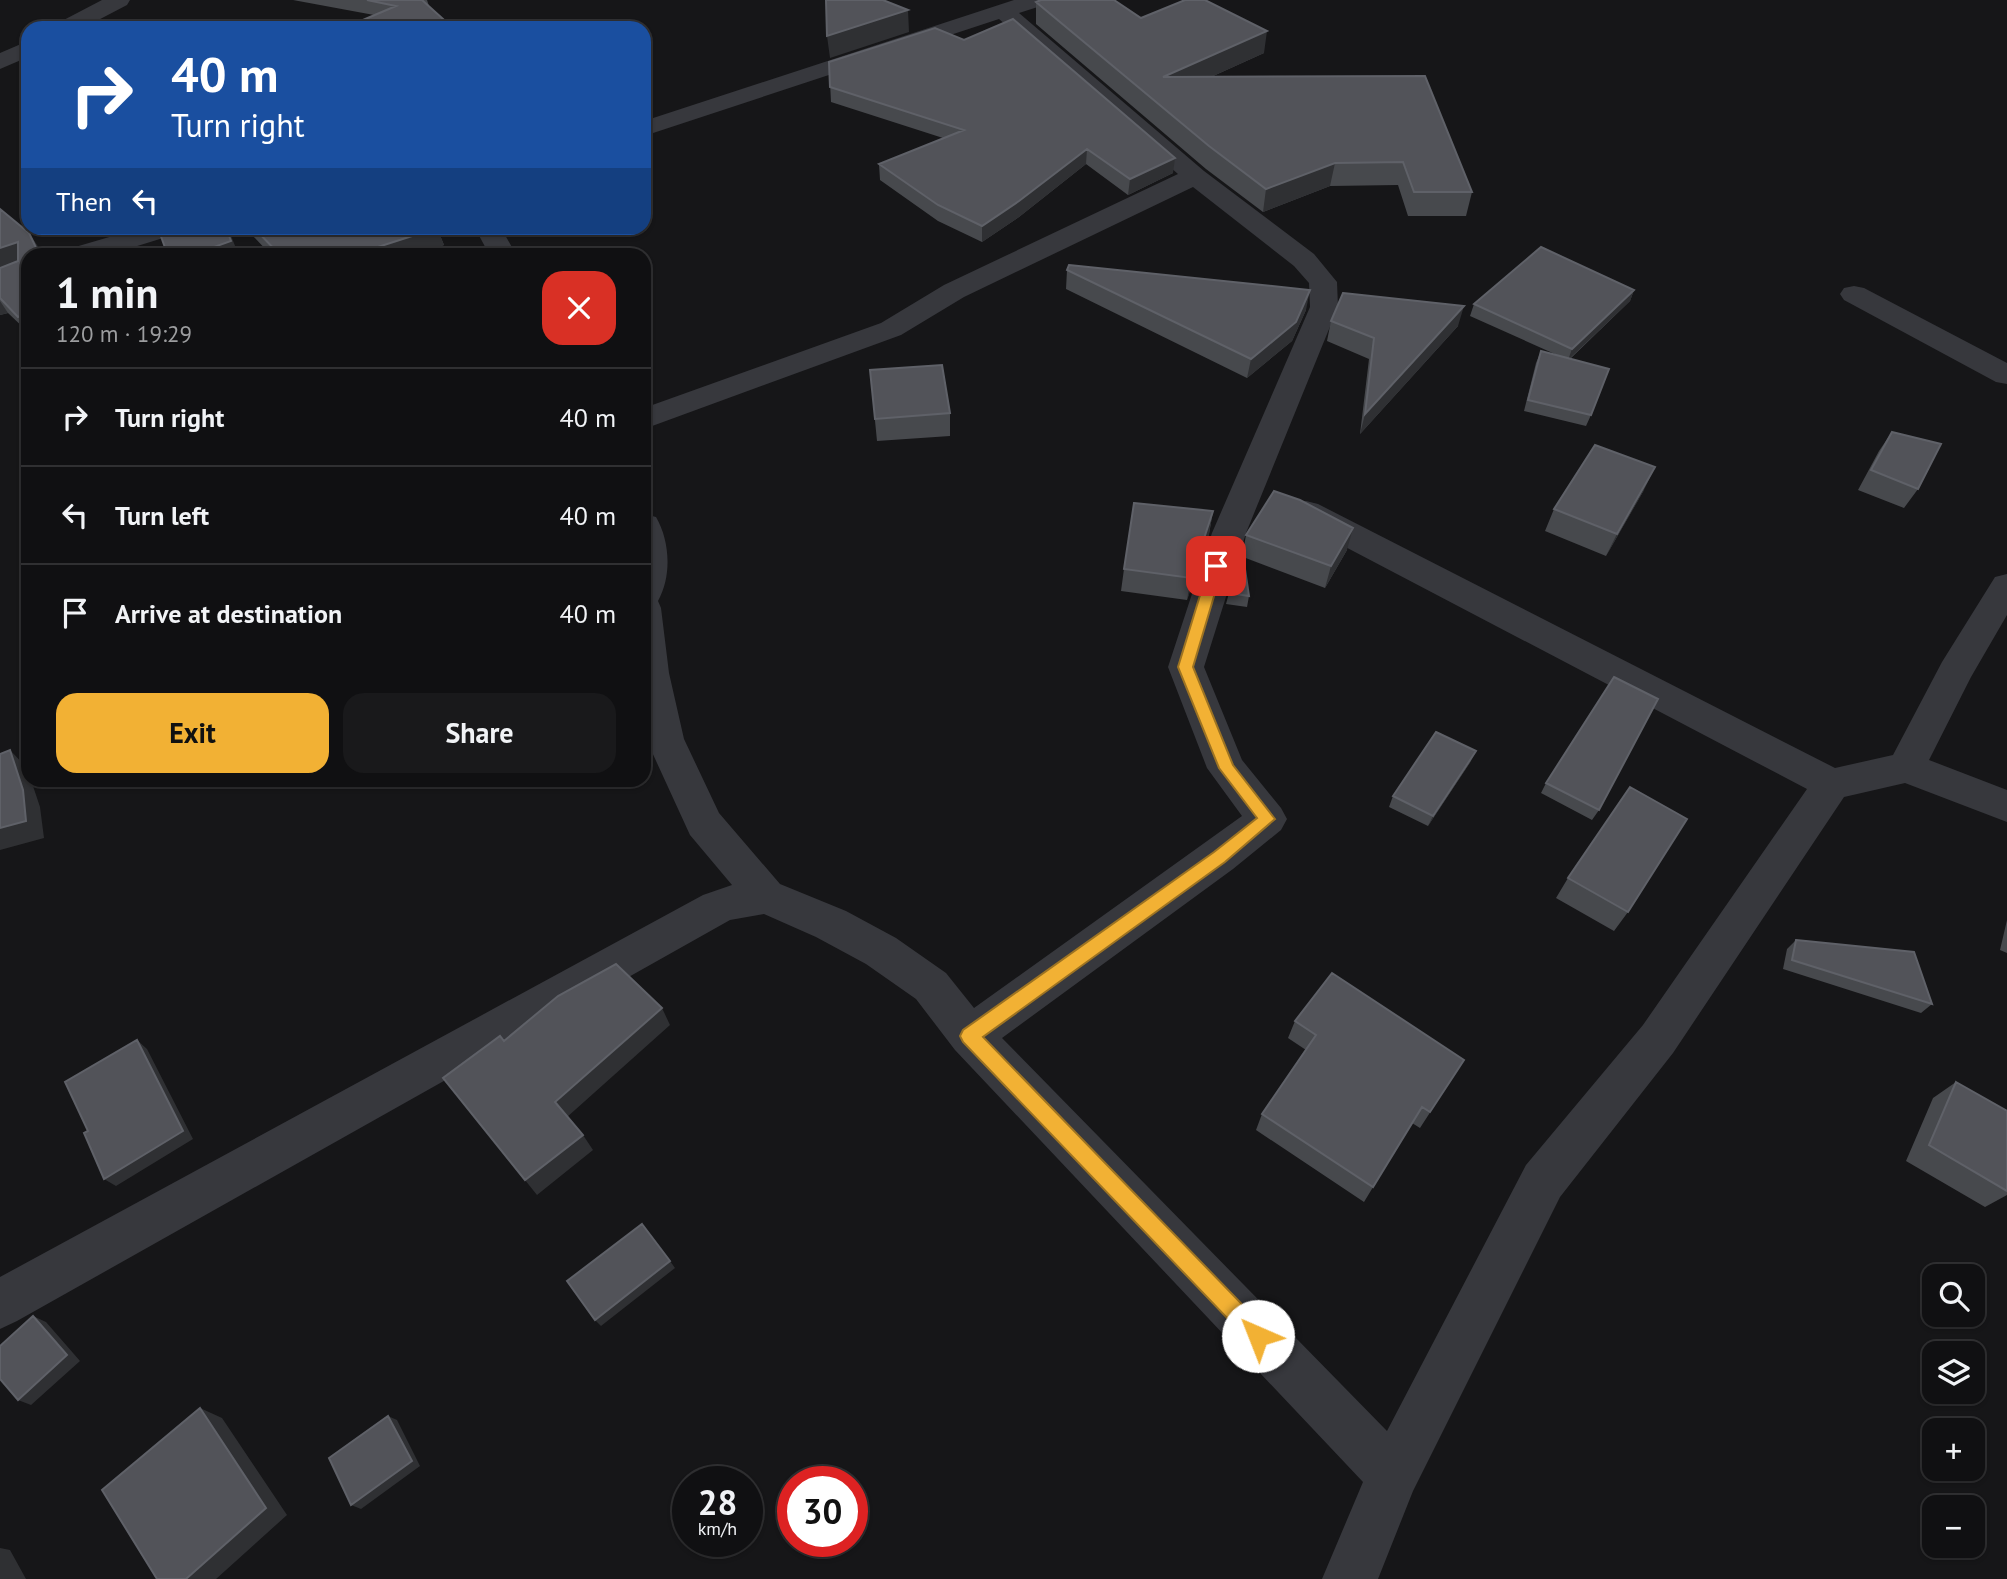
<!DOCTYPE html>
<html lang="en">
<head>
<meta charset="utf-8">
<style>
	:root { --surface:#101012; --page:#19191b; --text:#f1f3f6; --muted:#9c9d9f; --line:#303032; --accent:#f2b134 }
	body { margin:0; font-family:"PT Sans",sans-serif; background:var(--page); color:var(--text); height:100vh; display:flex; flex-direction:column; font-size:26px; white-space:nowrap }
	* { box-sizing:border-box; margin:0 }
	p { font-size:23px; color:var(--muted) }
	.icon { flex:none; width:38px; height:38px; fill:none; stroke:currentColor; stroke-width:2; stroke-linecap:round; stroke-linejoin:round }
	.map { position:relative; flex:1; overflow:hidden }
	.drawer { position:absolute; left:21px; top:248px; width:630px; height:539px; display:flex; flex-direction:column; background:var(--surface); border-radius:21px; box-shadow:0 2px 5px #0004,0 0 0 2px var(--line) }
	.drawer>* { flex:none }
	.guide { position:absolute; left:21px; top:21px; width:630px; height:214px; border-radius:21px; box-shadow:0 2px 5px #0004,0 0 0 2px var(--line); background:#1a4fa0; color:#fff; overflow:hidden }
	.fabs { position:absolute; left:1922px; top:1264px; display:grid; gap:14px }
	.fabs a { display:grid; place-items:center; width:63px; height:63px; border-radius:14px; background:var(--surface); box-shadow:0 2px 5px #0004,0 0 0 2px var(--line); font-size:35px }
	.speed { position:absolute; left:672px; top:1466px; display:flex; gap:14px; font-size:35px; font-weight:700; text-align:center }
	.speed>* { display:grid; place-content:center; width:91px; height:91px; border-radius:50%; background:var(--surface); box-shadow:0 2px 5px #0004,0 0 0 2px var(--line); line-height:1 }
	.speed small { font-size:18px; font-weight:400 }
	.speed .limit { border:10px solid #d22; background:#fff; color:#111 }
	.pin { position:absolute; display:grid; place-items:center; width:60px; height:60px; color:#fff; margin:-30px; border-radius:14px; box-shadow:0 4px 10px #0006 }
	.me { position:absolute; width:77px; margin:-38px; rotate:316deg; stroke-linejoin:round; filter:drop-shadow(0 0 5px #0008) }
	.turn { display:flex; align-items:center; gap:24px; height:147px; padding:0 35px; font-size:32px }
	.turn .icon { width:91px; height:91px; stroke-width:2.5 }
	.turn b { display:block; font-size:49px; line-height:60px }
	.then { display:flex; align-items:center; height:66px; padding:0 35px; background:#0003; gap:14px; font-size:26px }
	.round { display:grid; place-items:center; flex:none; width:74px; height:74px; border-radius:21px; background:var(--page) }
	.head { display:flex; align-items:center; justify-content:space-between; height:119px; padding:0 35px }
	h1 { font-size:42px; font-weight:700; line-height:52px }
	.primary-button { display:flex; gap:14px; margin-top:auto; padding:14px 35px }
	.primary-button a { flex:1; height:80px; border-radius:21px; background:var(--accent); color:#111; font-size:28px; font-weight:700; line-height:80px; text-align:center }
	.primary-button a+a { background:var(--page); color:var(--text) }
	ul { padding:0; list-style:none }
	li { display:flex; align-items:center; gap:21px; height:98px; padding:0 35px; border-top:2px solid var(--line) }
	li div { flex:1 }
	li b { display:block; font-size:26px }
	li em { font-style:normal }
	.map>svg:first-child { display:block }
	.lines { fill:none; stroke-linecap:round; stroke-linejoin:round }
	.minor { fill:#37383d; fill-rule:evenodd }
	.wall { fill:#47494d }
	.shaded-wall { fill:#2f3033 }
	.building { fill:#525359; stroke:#5f6168; stroke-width:2 }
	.route { fill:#f2b134; stroke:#9d7322; stroke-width:2 }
</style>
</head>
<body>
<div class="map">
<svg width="2007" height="1579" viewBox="0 0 2007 1579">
	<rect width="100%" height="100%" fill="#161618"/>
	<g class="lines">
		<path class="minor" d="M102 0H130L127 5 83 28H55L58 23Z
			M1014 0H1047L1044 5 1019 13 1204 171 1314 254 1337 282 1338 307 1246 533 1204 667 1242 760 1281 808 1287 819 1281 830 1233 869 1002 1038 1387 1431 1526 1165 1643 1025 1807 789 1294 520 1290 512 1294 504 1306 501 1318 504 1835 768 1893 755 1942 662 1995 577 2007 574V615L1971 677 1929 760 2007 790V822L1905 783 1844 797 1673 1053 1560 1197 1413 1491 1378 1579H1322L1363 1482 955 1050 916 999 866 964 816 937 764 914 730 920 17 1321 0 1329V1277L703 895 732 885 690 835 646 739 644 728V514L656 517C670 541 672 576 658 601L661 608 669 673 684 739 719 813 780 884 846 911 896 938 946 973 974 1008 1242 816 1207 768 1168 667 1212 533 1310 307 1309 283 1294 266 1193 187 964 297 901 335 644 429V408L881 323 944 285 1178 174 999 19 644 136V121Z
			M28 41V57L0 69V53Z
			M140 228H180L176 234 105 256H62L65 250Z
			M475 228H501L517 256H490Z
			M1854 286 1864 288 2007 363V384L1996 382 1844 300 1840 294 1844 288Z"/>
	</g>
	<path class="wall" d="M293 0H427L429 6 374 15Z
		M1036 2 1141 18 1264 53 1211 77 1472 192 1466 216H1408L1398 185 1330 186 1263 212 1206 169 1036 24Z
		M829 62 1173 173 1128 195 1086 164 1019 217 982 242 938 221 880 180 879 164 943 138 831 102Z
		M0 209 29 233 43 256H28V332L8 313 0 315Z
		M249 228H437L444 245 411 256H272L253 236Z
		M1067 270 1306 310 1292 341 1247 378 1066 289Z
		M1634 290 1630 301 1570 359 1591 415 1586 426 1524 411 1536 363 1541 351 1557 355 1470 316 1474 304Z
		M1331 321 1458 326 1360 434 1369 359 1327 341Z
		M870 370 950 413V436L877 441Z
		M1892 432 1918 489 1904 508 1858 490 1879 451Z
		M1644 490 1606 556 1545 531 1554 509Z
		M1213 511 1209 534 1187 600 1121 591 1124 569Z
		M1246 535 1347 550 1325 588 1243 557 1249 596 1247 607 1226 604 1229 593 1243 552Z
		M1471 761 1428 826 1389 807 1393 796Z
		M1546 783 1599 810 1592 820 1541 793Z
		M1568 878 1628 912 1614 931 1556 898Z
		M2007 920V953L2000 950Z
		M1796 940 1932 1004 1921 1013 1783 969 1787 949Z
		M1295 1021 1464 1060 1420 1128 1412 1123 1364 1202 1256 1130 1262 1114 1306 1050 1288 1038Z
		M1956 1082 2007 1111V1195L1985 1207 1906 1161 1933 1098Z"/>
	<path class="shaded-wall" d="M908 10 909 32 830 58 827 36Z
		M1267 31 1264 53 1160 100 1163 77Z
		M1087 149 1086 164 1019 217 982 242V226Z
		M1175 158 1173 173 1128 195 1130 179Z
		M1335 163 1330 186 1263 212 1266 189Z
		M226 228H228L239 256H189Z
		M437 228 444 245 411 256H350Z
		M29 233 41 251 43 256H40Z
		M18 242 28 259 0 270V248Z
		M1310 290 1306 310 1292 341 1247 378 1251 359Z
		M1634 290 1630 301 1568 360 1572 349Z
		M0 301 8 313 0 315Z
		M1464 306 1458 326 1360 434 1365 414Z
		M28 313V331L18 317Z
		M1655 467 1644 490 1606 556 1617 534Z
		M1213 511 1209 534 1187 600 1191 578Z
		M1353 528 1347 550 1325 588 1331 566Z
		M10 750 27 768 28 780H31L40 807 44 838 0 850V828Z
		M1476 751 1471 761 1428 826 1433 816Z
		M644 755 647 765 644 766Z
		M593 780H607L595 785Z
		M662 1008 670 1025 566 1118 555 1102Z
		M137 1040 147 1049 193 1139 116 1186 104 1179Z
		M583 1135 593 1150 537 1195 525 1180Z
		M670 1261 675 1268 601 1326 595 1320Z
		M33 1316 46 1322 80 1361 31 1405 18 1400Z
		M200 1408 222 1418 287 1515 216 1579H186Z
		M388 1416 397 1420 420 1466 361 1509 351 1505Z
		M0 1548 10 1550 26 1579H0Z"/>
	<path class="building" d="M367 0H422L453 28H344L396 6Z
		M826 0H883L908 10 827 36Z
		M1041 0H1114L1141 18 1185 0H1205L1267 31 1163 77 1425 76 1472 192H1414L1403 162 1335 163 1266 189 1209 146 1036 2Z
		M1013 19 1175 158 1130 179 1087 149 1019 201 982 226 938 205 879 164 964 130 830 87 829 62 935 28 964 40Z
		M0 209 29 233 40 256H28V313L18 317 0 298V268L18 261V242L0 248Z
		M158 228H226L231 241 189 256H168Z
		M254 228H437L350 256H281Z
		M1541 247 1634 290 1572 349 1474 304Z
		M1069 265 1310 290 1296 322 1251 359 1067 270Z
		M1343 293 1464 306 1365 414 1374 338 1331 321Z
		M1541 351 1609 369 1591 415 1528 400Z
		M942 365 950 413 875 419 870 370Z
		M1892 432 1941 444 1918 489 1871 470Z
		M1595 445 1655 467 1617 534 1554 509Z
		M1274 491 1300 500 1353 528 1331 566 1246 535Z
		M1134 503 1213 511 1191 578 1124 569Z
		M1242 549 1249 596 1229 593Z
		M1614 677 1658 699 1599 810 1546 783Z
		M1436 732 1476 751 1433 816 1393 796Z
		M10 750 23 790 26 821 0 828V754Z
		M1630 787 1687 819 1628 912 1568 878Z
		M1796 940 1914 952 1932 1004 1792 960Z
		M616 964 662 1008 555 1102 583 1135 525 1180 443 1078 500 1036 504 1041 558 996Z
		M1332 973 1464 1060 1430 1112 1422 1107 1373 1187 1262 1114 1316 1035 1295 1021Z
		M137 1040 183 1131 104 1179 84 1133 88 1131 65 1082Z
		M1956 1082 2007 1111V1191L1929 1145Z
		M642 1224 670 1261 595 1320 567 1281Z
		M33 1316 67 1355 18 1400 0 1379V1346Z
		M200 1408 266 1508 186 1579H157L102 1490Z
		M388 1416 412 1461 351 1505 329 1458Z"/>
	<path class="route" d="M1216 561 1223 566 1193 667 1233 765 1275 819 1225 862 983 1037 1265 1328 1268 1336 1265 1343 1258 1346 1251 1343 963 1042 960 1036 963 1030 1214 852 1257 818 1219 768 1178 667 1209 566Z"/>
</svg>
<div class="fabs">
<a><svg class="icon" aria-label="search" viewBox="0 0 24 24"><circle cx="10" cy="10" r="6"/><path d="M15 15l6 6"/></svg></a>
<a><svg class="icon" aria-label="layers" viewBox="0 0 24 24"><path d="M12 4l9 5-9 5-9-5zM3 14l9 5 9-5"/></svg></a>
<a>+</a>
<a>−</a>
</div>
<div class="speed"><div>28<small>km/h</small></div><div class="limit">30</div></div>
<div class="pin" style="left:1216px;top:566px;background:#d93025"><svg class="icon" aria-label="arrive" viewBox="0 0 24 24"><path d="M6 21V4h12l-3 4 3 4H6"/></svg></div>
<svg class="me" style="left:1258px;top:1336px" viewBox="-20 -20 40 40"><circle r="19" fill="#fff"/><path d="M0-13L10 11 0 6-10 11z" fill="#f2b134"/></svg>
<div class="guide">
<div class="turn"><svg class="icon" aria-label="right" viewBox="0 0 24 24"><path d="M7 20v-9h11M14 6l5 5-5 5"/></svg><div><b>40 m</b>Turn right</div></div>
<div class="then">Then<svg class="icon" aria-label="left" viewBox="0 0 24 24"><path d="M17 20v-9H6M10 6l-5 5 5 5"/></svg></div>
</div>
<section class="drawer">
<div class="head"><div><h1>1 min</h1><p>120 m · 19:29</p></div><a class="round" style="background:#d93025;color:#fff"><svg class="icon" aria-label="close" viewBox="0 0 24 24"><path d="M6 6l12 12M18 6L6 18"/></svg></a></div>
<ul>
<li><svg class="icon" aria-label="right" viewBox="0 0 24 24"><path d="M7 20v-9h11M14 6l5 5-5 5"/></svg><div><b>Turn right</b></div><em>40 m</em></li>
<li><svg class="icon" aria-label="left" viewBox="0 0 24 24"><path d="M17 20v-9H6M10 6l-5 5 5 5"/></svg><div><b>Turn left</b></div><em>40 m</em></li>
<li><svg class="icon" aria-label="arrive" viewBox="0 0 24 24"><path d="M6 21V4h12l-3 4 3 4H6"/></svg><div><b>Arrive at destination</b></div><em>40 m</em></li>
</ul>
<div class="primary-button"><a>Exit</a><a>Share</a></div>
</section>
</div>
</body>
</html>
